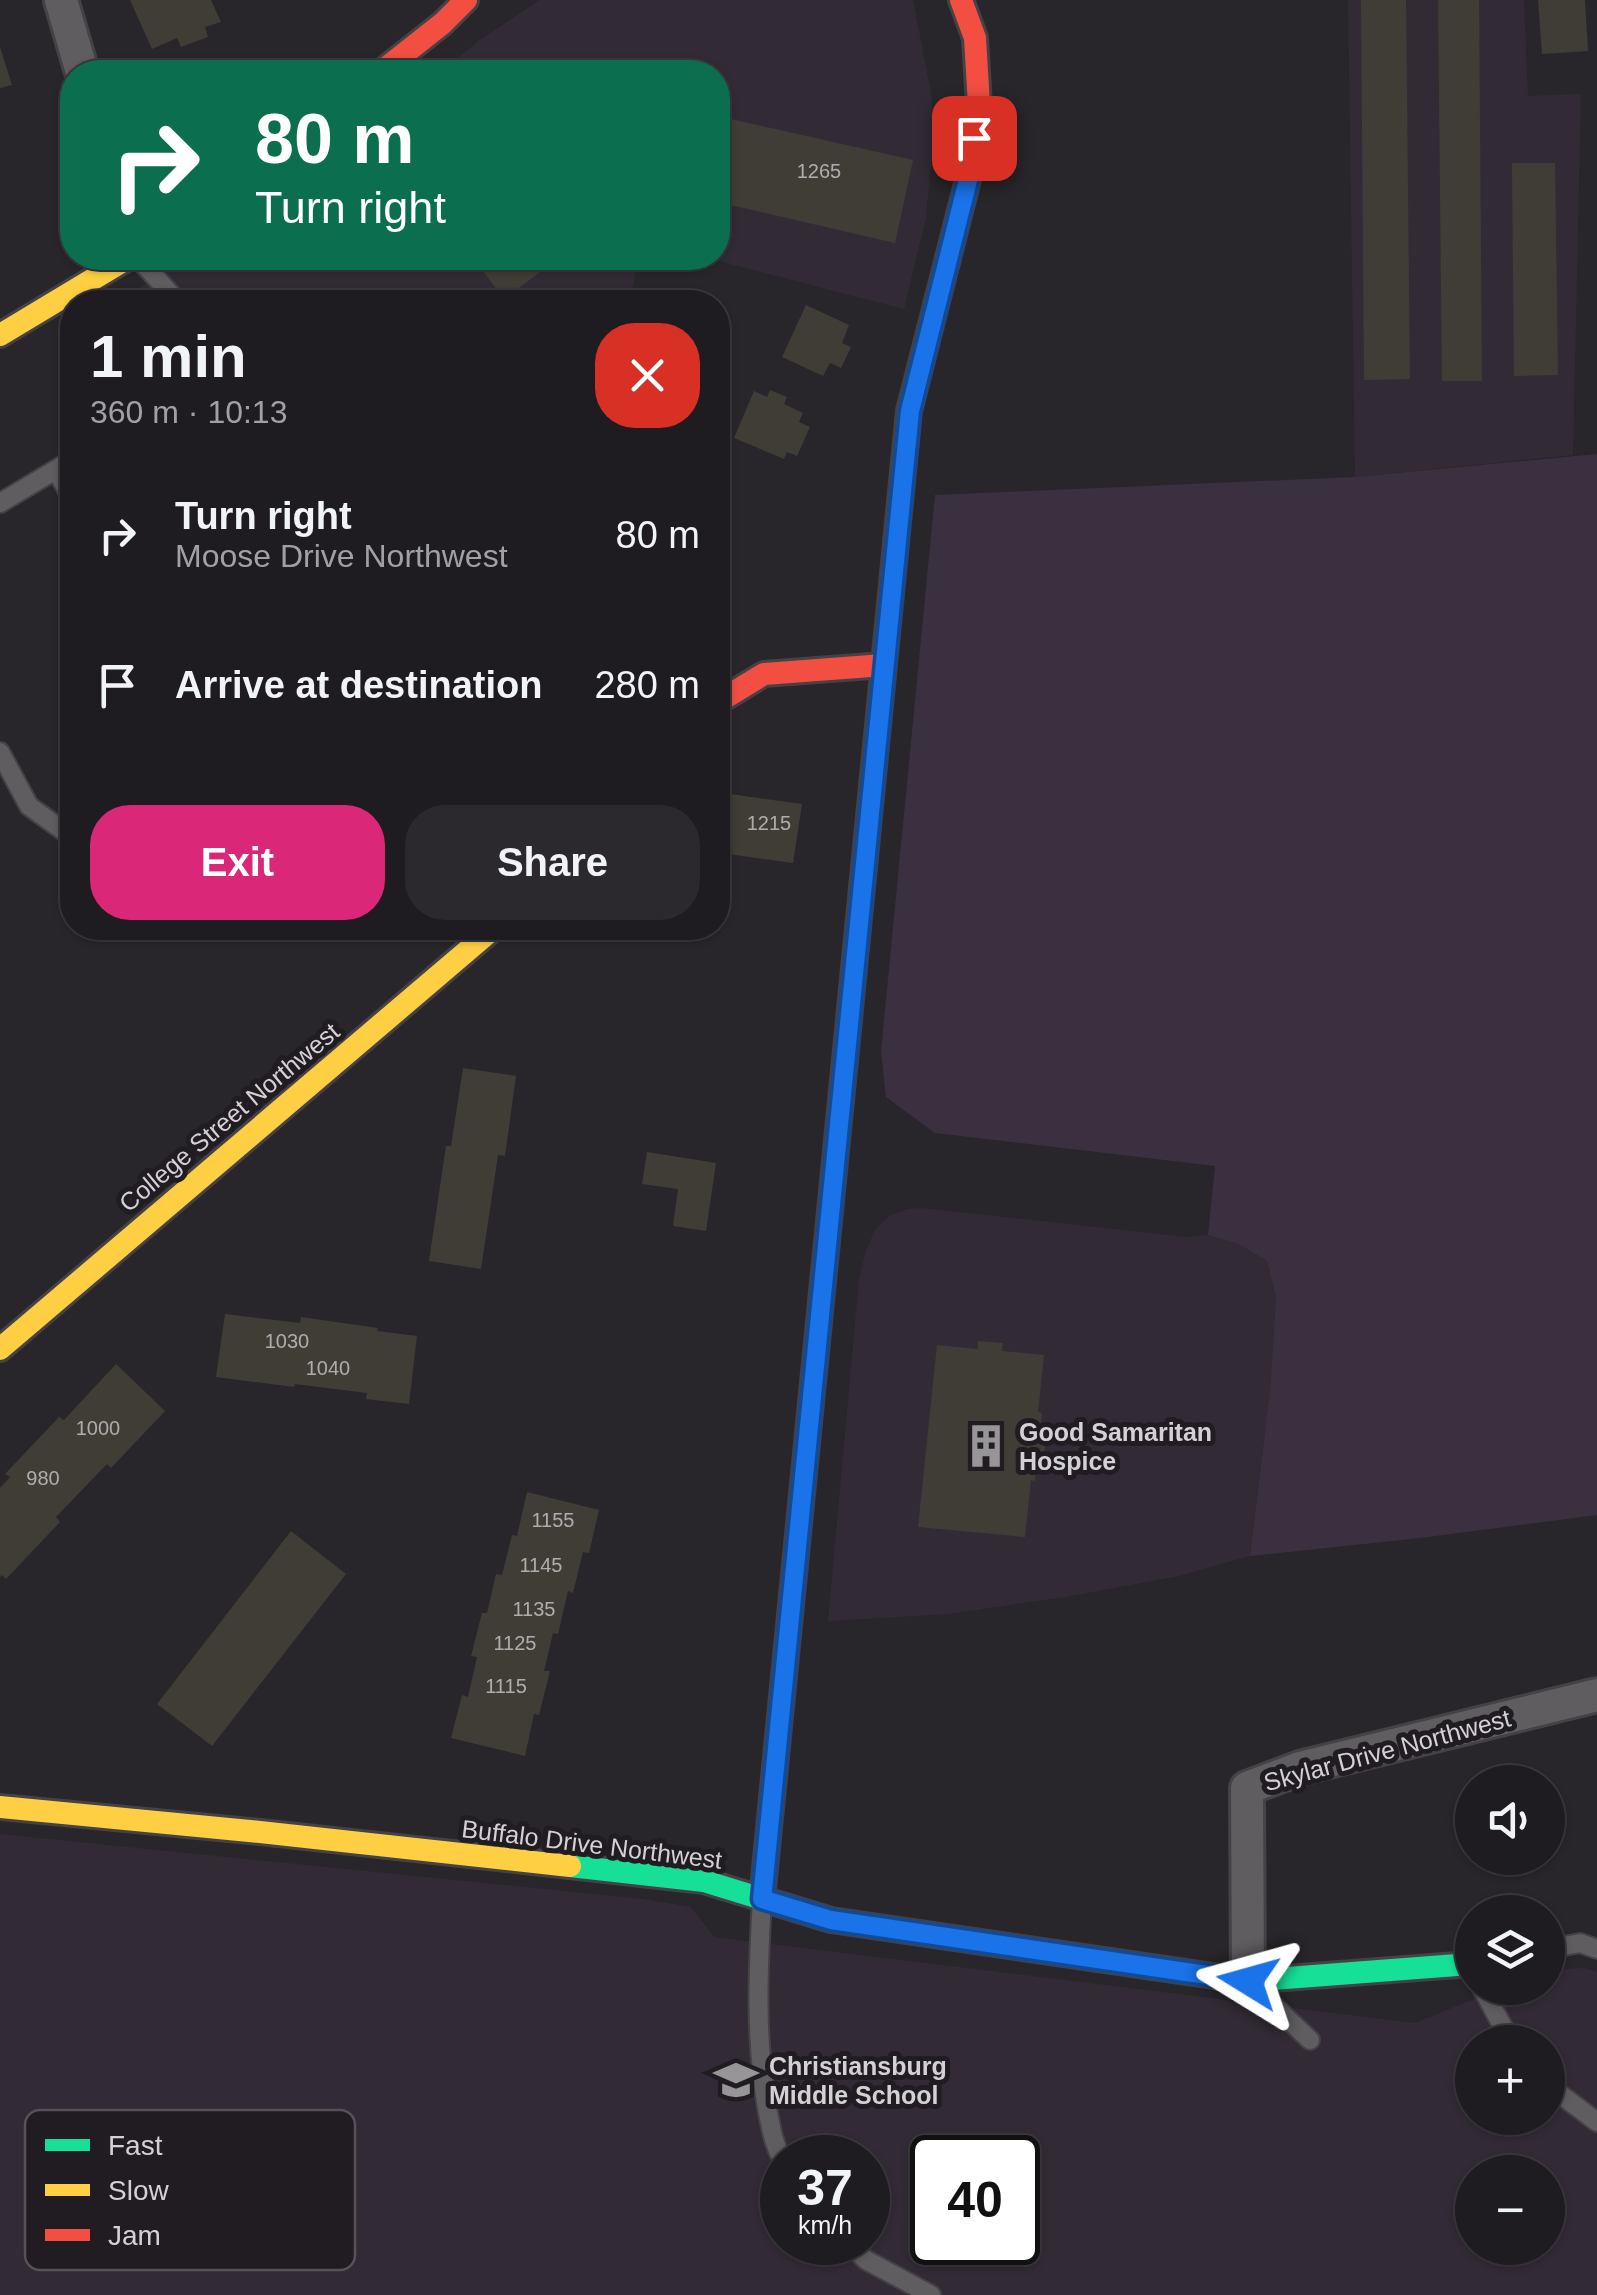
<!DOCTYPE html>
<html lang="en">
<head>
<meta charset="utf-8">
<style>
	:root { --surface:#1e1c20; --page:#2b292d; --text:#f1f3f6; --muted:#a1a1a5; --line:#3c3a3e; --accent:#db2777 }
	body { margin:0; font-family:Arial,sans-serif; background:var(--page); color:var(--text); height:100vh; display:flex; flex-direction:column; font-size:38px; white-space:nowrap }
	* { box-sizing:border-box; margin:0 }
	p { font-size:32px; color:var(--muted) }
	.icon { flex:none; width:55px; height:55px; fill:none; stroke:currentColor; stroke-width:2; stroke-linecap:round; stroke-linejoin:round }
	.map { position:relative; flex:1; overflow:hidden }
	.panel { position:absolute; left:60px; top:290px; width:670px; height:650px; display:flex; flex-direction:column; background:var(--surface); border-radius:40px; box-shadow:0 2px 8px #0004,0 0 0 2px var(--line) }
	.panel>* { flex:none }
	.guide { position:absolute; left:60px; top:60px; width:670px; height:210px; border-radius:40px; box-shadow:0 2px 8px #0004,0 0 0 2px var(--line); background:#0b6e4f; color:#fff; overflow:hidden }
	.fabs { position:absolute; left:1455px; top:1765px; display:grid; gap:20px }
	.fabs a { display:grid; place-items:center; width:110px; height:110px; border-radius:50%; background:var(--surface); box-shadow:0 2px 8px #0004,0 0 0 2px var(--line); font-size:50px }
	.speed { position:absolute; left:760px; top:2135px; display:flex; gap:20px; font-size:50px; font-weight:700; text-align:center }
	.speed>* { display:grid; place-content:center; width:130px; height:130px; border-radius:50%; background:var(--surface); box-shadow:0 2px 8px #0004,0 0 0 2px var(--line); line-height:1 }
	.speed small { font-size:25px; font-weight:400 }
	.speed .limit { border:5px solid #111; border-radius:15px; background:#fff; color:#111 }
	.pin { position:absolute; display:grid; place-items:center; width:85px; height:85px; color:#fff; margin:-42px; border-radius:20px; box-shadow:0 5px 15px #0006 }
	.me { position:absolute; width:110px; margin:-55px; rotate:278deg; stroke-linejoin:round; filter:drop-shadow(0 0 8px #0008) }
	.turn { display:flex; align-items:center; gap:35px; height:210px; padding:0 30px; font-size:45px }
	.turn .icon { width:130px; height:130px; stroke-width:2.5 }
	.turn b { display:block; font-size:70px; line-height:85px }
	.round { display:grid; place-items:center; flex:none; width:105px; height:105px; border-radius:40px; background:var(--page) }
	.overview { display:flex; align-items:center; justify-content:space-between; height:170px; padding:0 30px }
	h1 { font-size:60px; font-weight:700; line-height:75px }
	.primary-button { display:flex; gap:20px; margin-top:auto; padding:20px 30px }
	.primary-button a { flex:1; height:115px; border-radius:40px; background:var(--accent); color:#fff; font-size:40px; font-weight:700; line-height:115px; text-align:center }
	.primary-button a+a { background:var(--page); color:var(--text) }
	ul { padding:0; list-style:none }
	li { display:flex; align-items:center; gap:30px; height:150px; padding:0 30px }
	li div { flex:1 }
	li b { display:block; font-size:38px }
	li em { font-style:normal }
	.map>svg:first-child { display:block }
	.built { fill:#322b35; fill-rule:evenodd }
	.green { fill:#3b3040 }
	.building { fill:#403d37 }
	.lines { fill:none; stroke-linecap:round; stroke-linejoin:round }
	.lane-casing { stroke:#444245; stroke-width:22 }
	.street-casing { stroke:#444245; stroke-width:38 }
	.fast-casing { stroke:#444245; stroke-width:28 }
	.slow-casing { stroke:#444245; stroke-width:28 }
	.jam-casing { stroke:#444245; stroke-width:28 }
	.lane { stroke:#5f5d60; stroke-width:18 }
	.street { stroke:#5f5d60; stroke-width:32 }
	.fast { stroke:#16e098; stroke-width:22 }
	.slow { stroke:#ffcf43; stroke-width:22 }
	.jam { stroke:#f24e42; stroke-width:22 }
	.route-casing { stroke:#114b97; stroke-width:25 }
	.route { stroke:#1a73e8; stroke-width:18 }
	.labels { text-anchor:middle; stroke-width:10; stroke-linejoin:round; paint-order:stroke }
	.number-label { font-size:20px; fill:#afacae }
	.street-label { font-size:25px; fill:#d4d1d5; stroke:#201c22 }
	.poi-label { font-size:25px; font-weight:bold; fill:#d4d1d5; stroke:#201c22; text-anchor:start }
	.key { fill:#201c22; stroke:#565258; stroke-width:2.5 }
	.key-label { font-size:28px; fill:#d4d1d5 }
</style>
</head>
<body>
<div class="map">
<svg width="1597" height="2295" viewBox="0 0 1597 2295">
	<rect width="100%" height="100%" fill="#28262a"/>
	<path class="built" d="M540 0H913L931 93 934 133 926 218 904 309 707 258H718V72H439L480 40Z
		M1348 0H1524L1528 96 1581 94 1573 455 1355 477Z
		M188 258H639L629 302H116Z
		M922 1208 1187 1237 1208 1235 1238 1244 1267 1261 1276 1297 1270 1390 1250 1556 1179 1576 1071 1596 949 1614 828 1621 859 1279 866 1250 875 1230 889 1216 907 1209Z
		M0 1834 643 1899 691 1907 714 1937 1415 2023 1501 1988H1548V1970L1584 1968 1597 1972V2295H0ZM1472 2042H1548V2118H1472ZM782 2158H868V2242H782ZM932 2158H1018V2242H932ZM1472 2172H1548V2248H1472Z"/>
	<path class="green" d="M1597 454V1515L1420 1538 1250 1556 1270 1390 1276 1297 1267 1261 1238 1244 1208 1235 1215 1166 935 1133 886 1097 881 1051 935 495 1355 477Z"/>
	<path class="building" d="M130 0H211L221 22 205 27 208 37 181 47 177 38 152 49Z
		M1361 0H1406L1410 379 1364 380Z
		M1438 0H1479L1482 381H1442Z
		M1538 0H1585L1588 51 1542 54Z
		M0 47 12 85 0 88Z
		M718 116 913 160 895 243 718 202Z
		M1512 163H1555L1558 375 1514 376Z
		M473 258H559L504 299Z
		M806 305 849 325 842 343 851 347 841 368 830 363 823 376 782 357Z
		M770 390 787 397 784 404 803 413 799 422 810 427 797 456 787 452 784 459 734 438 754 391 767 397Z
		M730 794 802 804 793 863 721 853Z
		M463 1068 516 1076 505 1156 498 1155 481 1269 429 1261 446 1146H451Z
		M647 1152 716 1163 706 1231 673 1226 678 1189 642 1184Z
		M225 1314 300 1323 301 1317 378 1328 377 1331 417 1336 409 1404 366 1399 367 1393 295 1384 294 1387 216 1377Z
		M978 1341 1003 1343 1002 1351 1044 1355 1038 1412 1042 1413 1040 1432H1046L1044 1460 1037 1459 1035 1481 1031 1480 1025 1537 918 1527 937 1345 978 1349Z
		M116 1364 165 1411 111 1468 107 1464 56 1517 60 1522 6 1579 2 1575 0 1577V1488L10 1477 5 1474 59 1417 64 1420Z
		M527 1492 599 1510 589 1553 583 1552 573 1593 568 1591 558 1634 553 1633 544 1671H550L539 1715 534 1714 525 1756 451 1738 462 1695 468 1697 477 1657 471 1656 482 1613H487L496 1574 502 1575 512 1535 517 1536Z
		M291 1531 346 1574 212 1746 157 1704Z"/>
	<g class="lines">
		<g class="lane-casing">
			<path id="lane" d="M138 258 178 302
				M56 470 72 498
				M0 503 72 460
				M0 752 29 806 72 837
				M762 1899C758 1970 755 2038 767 2108 771 2127 773 2143 782 2159
				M1548 1949 1580 1943 1597 1949
				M1255 1988 1310 2040
				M1482 1988 1511 2042
				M1548 2085 1597 2122
				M847 2242 866 2260 931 2295"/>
		</g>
		<g class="street-casing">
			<path id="street" d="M61 0 82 72
				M1248 1981 1247 1788 1300 1768 1597 1695"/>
		</g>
		<g class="fast-casing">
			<path id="fast" d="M845 1060 909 411 948 258
				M570 1866 704 1881 831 1920 1248 1981 1470 1964"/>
		</g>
		<g class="slow-casing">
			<path id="slow" d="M0 335 128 258
				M0 1349 494 928
				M0 1807 260 1832 570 1866
				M762 1899 809 1423"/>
		</g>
		<g class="jam-casing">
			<path id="jam" d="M381 72 443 23 466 0
				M948 258 970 172 979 105 975 38 961 0
				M718 702 764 674 884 665
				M809 1423 845 1060"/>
		</g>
		<use href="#lane" class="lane"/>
		<use href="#street" class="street"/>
		<use href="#fast" class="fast"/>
		<use href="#slow" class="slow"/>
		<use href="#jam" class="jam"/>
	</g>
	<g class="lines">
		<g class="route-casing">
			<path id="route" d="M974 138 970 172 910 411 762 1899 831 1920 1248 1981"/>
		</g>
		<use href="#route" class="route"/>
	</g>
	<defs>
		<g id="building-bare" transform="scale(3.45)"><path d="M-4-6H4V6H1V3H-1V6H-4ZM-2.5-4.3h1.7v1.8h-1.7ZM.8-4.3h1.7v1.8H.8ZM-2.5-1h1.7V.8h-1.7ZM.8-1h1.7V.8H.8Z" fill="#989599" stroke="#201c22" stroke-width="2.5" paint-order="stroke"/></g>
		<g id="school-bare" transform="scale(3.45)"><path d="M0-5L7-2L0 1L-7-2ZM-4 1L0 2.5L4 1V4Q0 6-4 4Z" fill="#989599" stroke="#201c22" stroke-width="2.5" paint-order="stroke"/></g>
	</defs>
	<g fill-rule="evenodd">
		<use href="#building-bare" x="986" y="1446"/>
		<use href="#school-bare" x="736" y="2080"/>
	</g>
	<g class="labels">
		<g class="number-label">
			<text x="819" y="178">1265</text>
			<text x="769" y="830">1215</text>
			<text x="287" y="1348">1030</text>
			<text x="328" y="1375">1040</text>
			<text x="98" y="1435">1000</text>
			<text x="43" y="1485">980</text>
			<text x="553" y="1527">1155</text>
			<text x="541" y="1572">1145</text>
			<text x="534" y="1616">1135</text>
			<text x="515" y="1650">1125</text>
			<text x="506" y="1693">1115</text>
		</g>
		<g class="street-label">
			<text transform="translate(229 1117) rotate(-40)" y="9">College Street Northwest</text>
			<text transform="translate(1387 1750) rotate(-15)" y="9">Skylar Drive Northwest</text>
			<text transform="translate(592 1844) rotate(7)" y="9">Buffalo Drive Northwest</text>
		</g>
		<g class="poi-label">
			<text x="1019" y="1441">Good Samaritan<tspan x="1019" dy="29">Hospice</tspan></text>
			<text x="769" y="2075">Christiansburg<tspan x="769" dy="29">Middle School</tspan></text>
		</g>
	</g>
	<rect x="25" y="2110" width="330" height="160" rx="15" class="key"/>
	<rect x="45" y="2139" width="45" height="12" fill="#16e098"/>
	<rect x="45" y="2184" width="45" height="12" fill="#ffcf43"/>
	<rect x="45" y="2229" width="45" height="12" fill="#f24e42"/>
	<g class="key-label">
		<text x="108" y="2155">Fast</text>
		<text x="108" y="2200">Slow</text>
		<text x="108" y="2245">Jam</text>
	</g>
</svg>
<div class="fabs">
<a><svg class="icon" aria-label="sound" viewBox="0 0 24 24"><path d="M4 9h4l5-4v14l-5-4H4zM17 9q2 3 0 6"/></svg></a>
<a><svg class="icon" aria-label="layers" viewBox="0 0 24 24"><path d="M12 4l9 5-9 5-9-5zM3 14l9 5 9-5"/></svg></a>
<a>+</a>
<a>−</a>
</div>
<div class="speed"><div>37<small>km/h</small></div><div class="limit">40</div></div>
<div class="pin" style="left:974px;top:138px;background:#d93025"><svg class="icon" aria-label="arrive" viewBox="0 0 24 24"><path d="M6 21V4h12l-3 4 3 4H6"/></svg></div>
<svg class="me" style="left:1248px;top:1981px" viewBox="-20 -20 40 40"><path d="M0-17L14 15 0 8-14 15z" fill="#1a73e8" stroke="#fff" stroke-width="4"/></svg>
<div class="guide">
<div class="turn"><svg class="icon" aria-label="right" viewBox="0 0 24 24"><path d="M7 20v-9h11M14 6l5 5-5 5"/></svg><div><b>80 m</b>Turn right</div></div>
</div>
<section class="panel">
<div class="overview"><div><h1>1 min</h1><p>360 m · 10:13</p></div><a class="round" style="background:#d93025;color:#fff"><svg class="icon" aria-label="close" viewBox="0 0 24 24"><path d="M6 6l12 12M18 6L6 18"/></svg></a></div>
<ul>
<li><svg class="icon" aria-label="right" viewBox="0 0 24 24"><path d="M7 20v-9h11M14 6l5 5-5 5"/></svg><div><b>Turn right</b><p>Moose Drive Northwest</p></div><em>80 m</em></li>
<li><svg class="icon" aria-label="arrive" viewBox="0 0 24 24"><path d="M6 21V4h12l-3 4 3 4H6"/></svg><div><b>Arrive at destination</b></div><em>280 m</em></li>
</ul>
<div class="primary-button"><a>Exit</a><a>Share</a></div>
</section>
</div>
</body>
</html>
